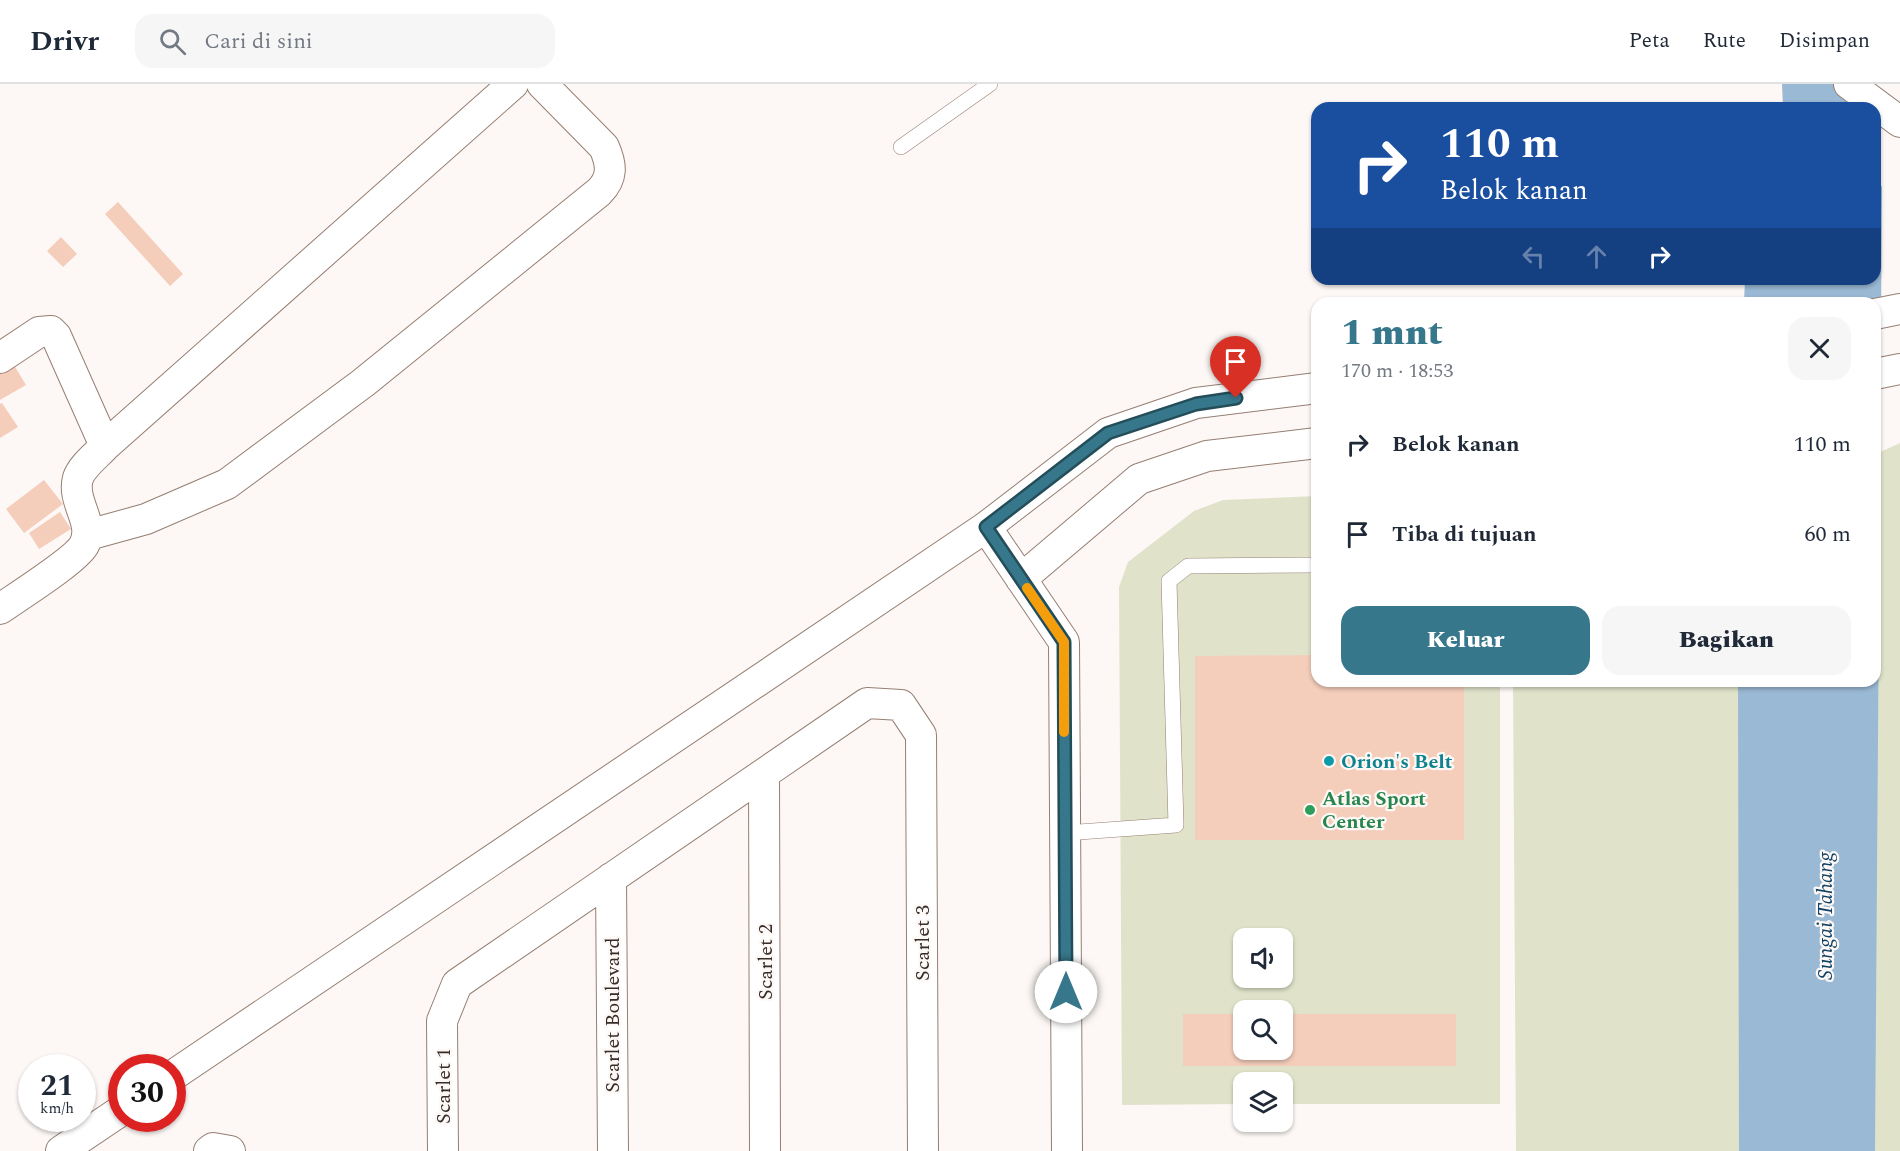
<!DOCTYPE html>
<html lang="id">
<head>
<meta charset="utf-8">
<style>
	:root { --surface:#fff; --page:#f6f6f7; --text:#1f2937; --muted:#747a83; --line:#e0e1e3; --accent:#37778b }
	body { margin:0; font-family:Spectral,serif; background:var(--page); color:var(--text); height:100vh; display:flex; flex-direction:column; font-size:22px; white-space:nowrap }
	* { box-sizing:border-box; margin:0 }
	p { font-size:20px; color:var(--muted) }
	.icon { flex:none; width:33px; height:33px; fill:none; stroke:currentColor; stroke-width:2; stroke-linecap:round; stroke-linejoin:round }
	.map { position:relative; flex:1; overflow:hidden }
	.details { position:absolute; left:1311px; top:213px; width:570px; height:390px; display:flex; flex-direction:column; background:var(--surface); border-radius:18px; box-shadow:0 2px 4px #0004 }
	.details>* { flex:none }
	.guide { position:absolute; left:1311px; top:18px; width:570px; height:183px; border-radius:18px; box-shadow:0 2px 4px #0004; background:#1a4fa0; color:#fff; overflow:hidden }
	.tools { position:absolute; left:1233px; top:844px; display:grid; gap:12px }
	.tools a { display:grid; place-items:center; width:60px; height:60px; border-radius:12px; background:var(--surface); box-shadow:0 2px 4px #0004; font-size:30px }
	.speed { position:absolute; left:18px; top:970px; display:flex; gap:12px; font-size:30px; font-weight:700; text-align:center }
	.speed>* { display:grid; place-content:center; width:78px; height:78px; border-radius:50%; background:var(--surface); box-shadow:0 2px 4px #0004; line-height:1 }
	.speed small { font-size:15px; font-weight:400 }
	.speed .limit { border:9px solid #d22; background:#fff; color:#111 }
	.pin { position:absolute; display:grid; place-items:center; width:51px; height:51px; color:#fff; margin:-62px -26px; border-radius:50% 50% 50% 0; rotate:-45deg; box-shadow:0 0 6px #0007 }
	.pin .icon { rotate:45deg }
	.me { position:absolute; width:66px; margin:-33px; rotate:0deg; stroke-linejoin:round; filter:drop-shadow(0 0 4px #0008) }
	.turn { display:flex; align-items:center; gap:21px; height:126px; padding:0 30px; font-size:27px }
	.turn .icon { width:78px; height:78px; stroke-width:2.5 }
	.turn b { display:block; font-size:42px; line-height:51px }
	.lanes { display:flex; align-items:center; height:57px; padding:0 30px; background:#0003; justify-content:center; gap:30px; direction:ltr }
	.lanes .off { opacity:.35 }
	.round { display:grid; place-items:center; flex:none; width:63px; height:63px; border-radius:18px; background:var(--page) }
	.summary { display:flex; align-items:center; justify-content:space-between; height:102px; padding:0 30px }
	h1 { font-size:36px; font-weight:800; line-height:45px; color:var(--accent) }
	.action { display:flex; gap:12px; margin-top:auto; padding:12px 30px }
	.action a { flex:1; height:69px; border-radius:18px; background:var(--accent); color:#fff; font-size:24px; font-weight:800; line-height:69px; text-align:center }
	.action a+a { background:var(--page); color:var(--text) }
	ul { padding:0; list-style:none }
	li { display:flex; align-items:center; gap:18px; height:90px; padding:0 30px }
	li div { flex:1 }
	li b { display:block; font-size:22px }
	li em { font-style:normal }
	header { display:flex; align-items:center; gap:36px; box-sizing:border-box; height:84px; padding:0 30px; background:var(--surface); border-bottom:2px solid var(--line) }
	header strong { font-size:28px }
	nav { display:flex; gap:33px; margin-inline-start:auto; font-size:21px }
	.search { width:420px; height:54px; background:var(--page); display:flex; align-items:center; gap:15px; box-sizing:border-box; padding:0 21px; border-radius:18px; color:var(--muted); font-size:22px }
	.map>svg:first-child { display:block }
	.green { fill:#e0e3ca; fill-rule:evenodd }
	.water { fill:#9ab9d4 }
	.building { fill:#f4cdbb }
	.lines { fill:none; stroke-linecap:round; stroke-linejoin:round }
	.service-casing { stroke:#957e72; stroke-width:16 }
	.minor-casing { stroke:#957e72; stroke-width:32 }
	.service { stroke:#fff; stroke-width:15 }
	.minor { stroke:#fff; stroke-width:30 }
	.route-casing { stroke:#244d5a; stroke-width:15 }
	.route { stroke:#37778b; stroke-width:10 }
	.slow { stroke:#f59e0b; stroke-width:10 }
	.culture-dot { fill:#0f9aa8; stroke:#fdf8f5; stroke-width:2 }
	.leisure-dot { fill:#2e9e5b; stroke:#fdf8f5; stroke-width:2 }
	.labels { text-anchor:middle; stroke-width:4.5; stroke-linejoin:round; paint-order:stroke }
	.culture-label { font-size:20px; font-weight:bold; fill:#0d838f; stroke:#fdf8f5; text-anchor:start }
	.leisure-label { font-size:20px; font-weight:bold; fill:#27864d; stroke:#fdf8f5; text-anchor:start }
	.street-label { font-size:20px; fill:#362c28; stroke:#fdf8f5 }
	.water-label { font-size:21px; font-style:italic; fill:#0e4266; stroke:#fdf8f5 }
</style>
</head>
<body>
<header>
<strong>Drivr</strong>
<div class="search"><svg class="icon" aria-label="search" viewBox="0 0 24 24"><circle cx="10" cy="10" r="6"/><path d="M15 15l6 6"/></svg>Cari di sini</div>
<nav><a>Peta</a><a>Rute</a><a>Disimpan</a></nav>
</header>
<div class="map">
<svg width="1900" height="1067" viewBox="0 0 1900 1067">
	<rect width="100%" height="100%" fill="#fdf8f5"/>
	<path class="green" d="M1900 359V1067H1516L1513 597H1875L1878 369Z
		M1317 412V597H1500V1020H1283L1282 999H1244L1243 1020 1122 1021 1119 503 1128 478 1194 427 1223 416ZM1244 855H1282V894H1244ZM1244 927H1282V966H1244Z"/>
	<path class="water" d="M1782 0H1866L1862 24H1783Z
		M1875 92 1882 103 1875 1067H1739L1738 597H1875V219H1744L1745 195H1875Z"/>
	<path class="building" d="M118 118 183 190 170 202 105 130Z
		M61 153 77 170 63 183 47 167Z
		M11 276 26 301 0 316V283Z
		M2 319 18 343 0 354V320Z
		M44 396 63 420 24 449 6 425Z
		M60 428 71 445 39 465 29 449Z
		M1317 571V597H1464V756H1195V572Z
		M1183 930H1244V966H1282V930H1456V982H1183Z"/>
	<g class="lines">
		<g class="service-casing">
			<path id="service" d="M901 63 990 0
				M1065 749 1176 741 1169 497 1188 482 1317 481"/>
		</g>
		<g class="minor-casing">
			<path id="minor" d="M1849 0 1900 38
				M1875 230 1900 225
				M0 274 39 248 51 247 56 252 105 362
				M1875 290 1900 285
				M986 443 1108 349 1196 319 1317 304
				M88 451 146 435 227 400 363 299 599 108C613 94 612 81 604 63L542 0
				M1021 495 1139 395 1207 372 1317 359
				M0 525C17 513 76 476 84 461 96 439 71 418 78 394 82 382 97 371 105 362L513 0
				M764 690 765 1067
				M611 794 613 1067
				M172 992 986 443 1064 558 1067 1067
				M61 1067 122 1026
				M209 1067 213 1064 230 1067
				M443 1067 442 937 457 900 867 619 901 621 921 651 923 1067"/>
		</g>
		<use href="#service" class="service"/>
		<use href="#minor" class="minor"/>
	</g>
	<g class="lines">
		<g class="route-casing">
			<path id="route" d="M1066 908 1064 558 986 443 1108 349 1196 320 1236 314"/>
		</g>
		<use href="#route" class="route"/>
		<path class="slow" d="M1027 504 1064 558V648"/>
	</g>
	<circle class="culture-dot" cx="1329" cy="677" r="6"/>
	<circle class="leisure-dot" cx="1310" cy="726" r="6"/>
	<g class="labels">
		<g class="culture-label">
			<text x="1341" y="684">Orion's Belt</text>
		</g>
		<g class="leisure-label">
			<text x="1322" y="721">Atlas Sport<tspan x="1322" dy="23">Center</tspan></text>
		</g>
		<g class="street-label">
			<text transform="translate(922 859) rotate(-90)" y="7">Scarlet 3</text>
			<text transform="translate(765 878) rotate(-90)" y="7">Scarlet 2</text>
			<text transform="translate(612 931) rotate(-90)" y="7">Scarlet Boulevard</text>
			<text transform="translate(443 1002) rotate(-90)" y="7">Scarlet 1</text>
		</g>
		<g class="water-label">
			<text transform="translate(1825 832) rotate(-90)" y="7">Sungai Tahang</text>
		</g>
	</g>
</svg>
<div class="tools">
<a><svg class="icon" aria-label="sound" viewBox="0 0 24 24"><path d="M4 9h4l5-4v14l-5-4H4zM17 9q2 3 0 6"/></svg></a>
<a><svg class="icon" aria-label="search" viewBox="0 0 24 24"><circle cx="10" cy="10" r="6"/><path d="M15 15l6 6"/></svg></a>
<a><svg class="icon" aria-label="layers" viewBox="0 0 24 24"><path d="M12 4l9 5-9 5-9-5zM3 14l9 5 9-5"/></svg></a>
</div>
<div class="speed"><div>21<small>km/h</small></div><div class="limit">30</div></div>
<div class="pin" style="left:1236px;top:314px;background:#d93025"><svg class="icon" aria-label="arrive" viewBox="0 0 24 24"><path d="M6 21V4h12l-3 4 3 4H6"/></svg></div>
<svg class="me" style="left:1066px;top:908px" viewBox="-20 -20 40 40"><circle r="19" fill="#fff"/><path d="M0-13L10 11 0 6-10 11z" fill="#37778b"/></svg>
<div class="guide">
<div class="turn"><svg class="icon" aria-label="right" viewBox="0 0 24 24"><path d="M7 20v-9h11M14 6l5 5-5 5"/></svg><div><b>110 m</b>Belok kanan</div></div>
<div class="lanes"><svg class="icon off" aria-label="left" viewBox="0 0 24 24"><path d="M17 20v-9H6M10 6l-5 5 5 5"/></svg><svg class="icon off" aria-label="ahead" viewBox="0 0 24 24"><path d="M12 20V5M6 11l6-6 6 6"/></svg><svg class="icon" aria-label="right" viewBox="0 0 24 24"><path d="M7 20v-9h11M14 6l5 5-5 5"/></svg></div>
</div>
<section class="details">
<div class="summary"><div><h1>1 mnt</h1><p>170 m · 18:53</p></div><a class="round"><svg class="icon" aria-label="close" viewBox="0 0 24 24"><path d="M6 6l12 12M18 6L6 18"/></svg></a></div>
<ul>
<li><svg class="icon" aria-label="right" viewBox="0 0 24 24"><path d="M7 20v-9h11M14 6l5 5-5 5"/></svg><div><b>Belok kanan</b></div><em>110 m</em></li>
<li><svg class="icon" aria-label="arrive" viewBox="0 0 24 24"><path d="M6 21V4h12l-3 4 3 4H6"/></svg><div><b>Tiba di tujuan</b></div><em>60 m</em></li>
</ul>
<div class="action"><a>Keluar</a><a>Bagikan</a></div>
</section>
</div>
</body>
</html>
